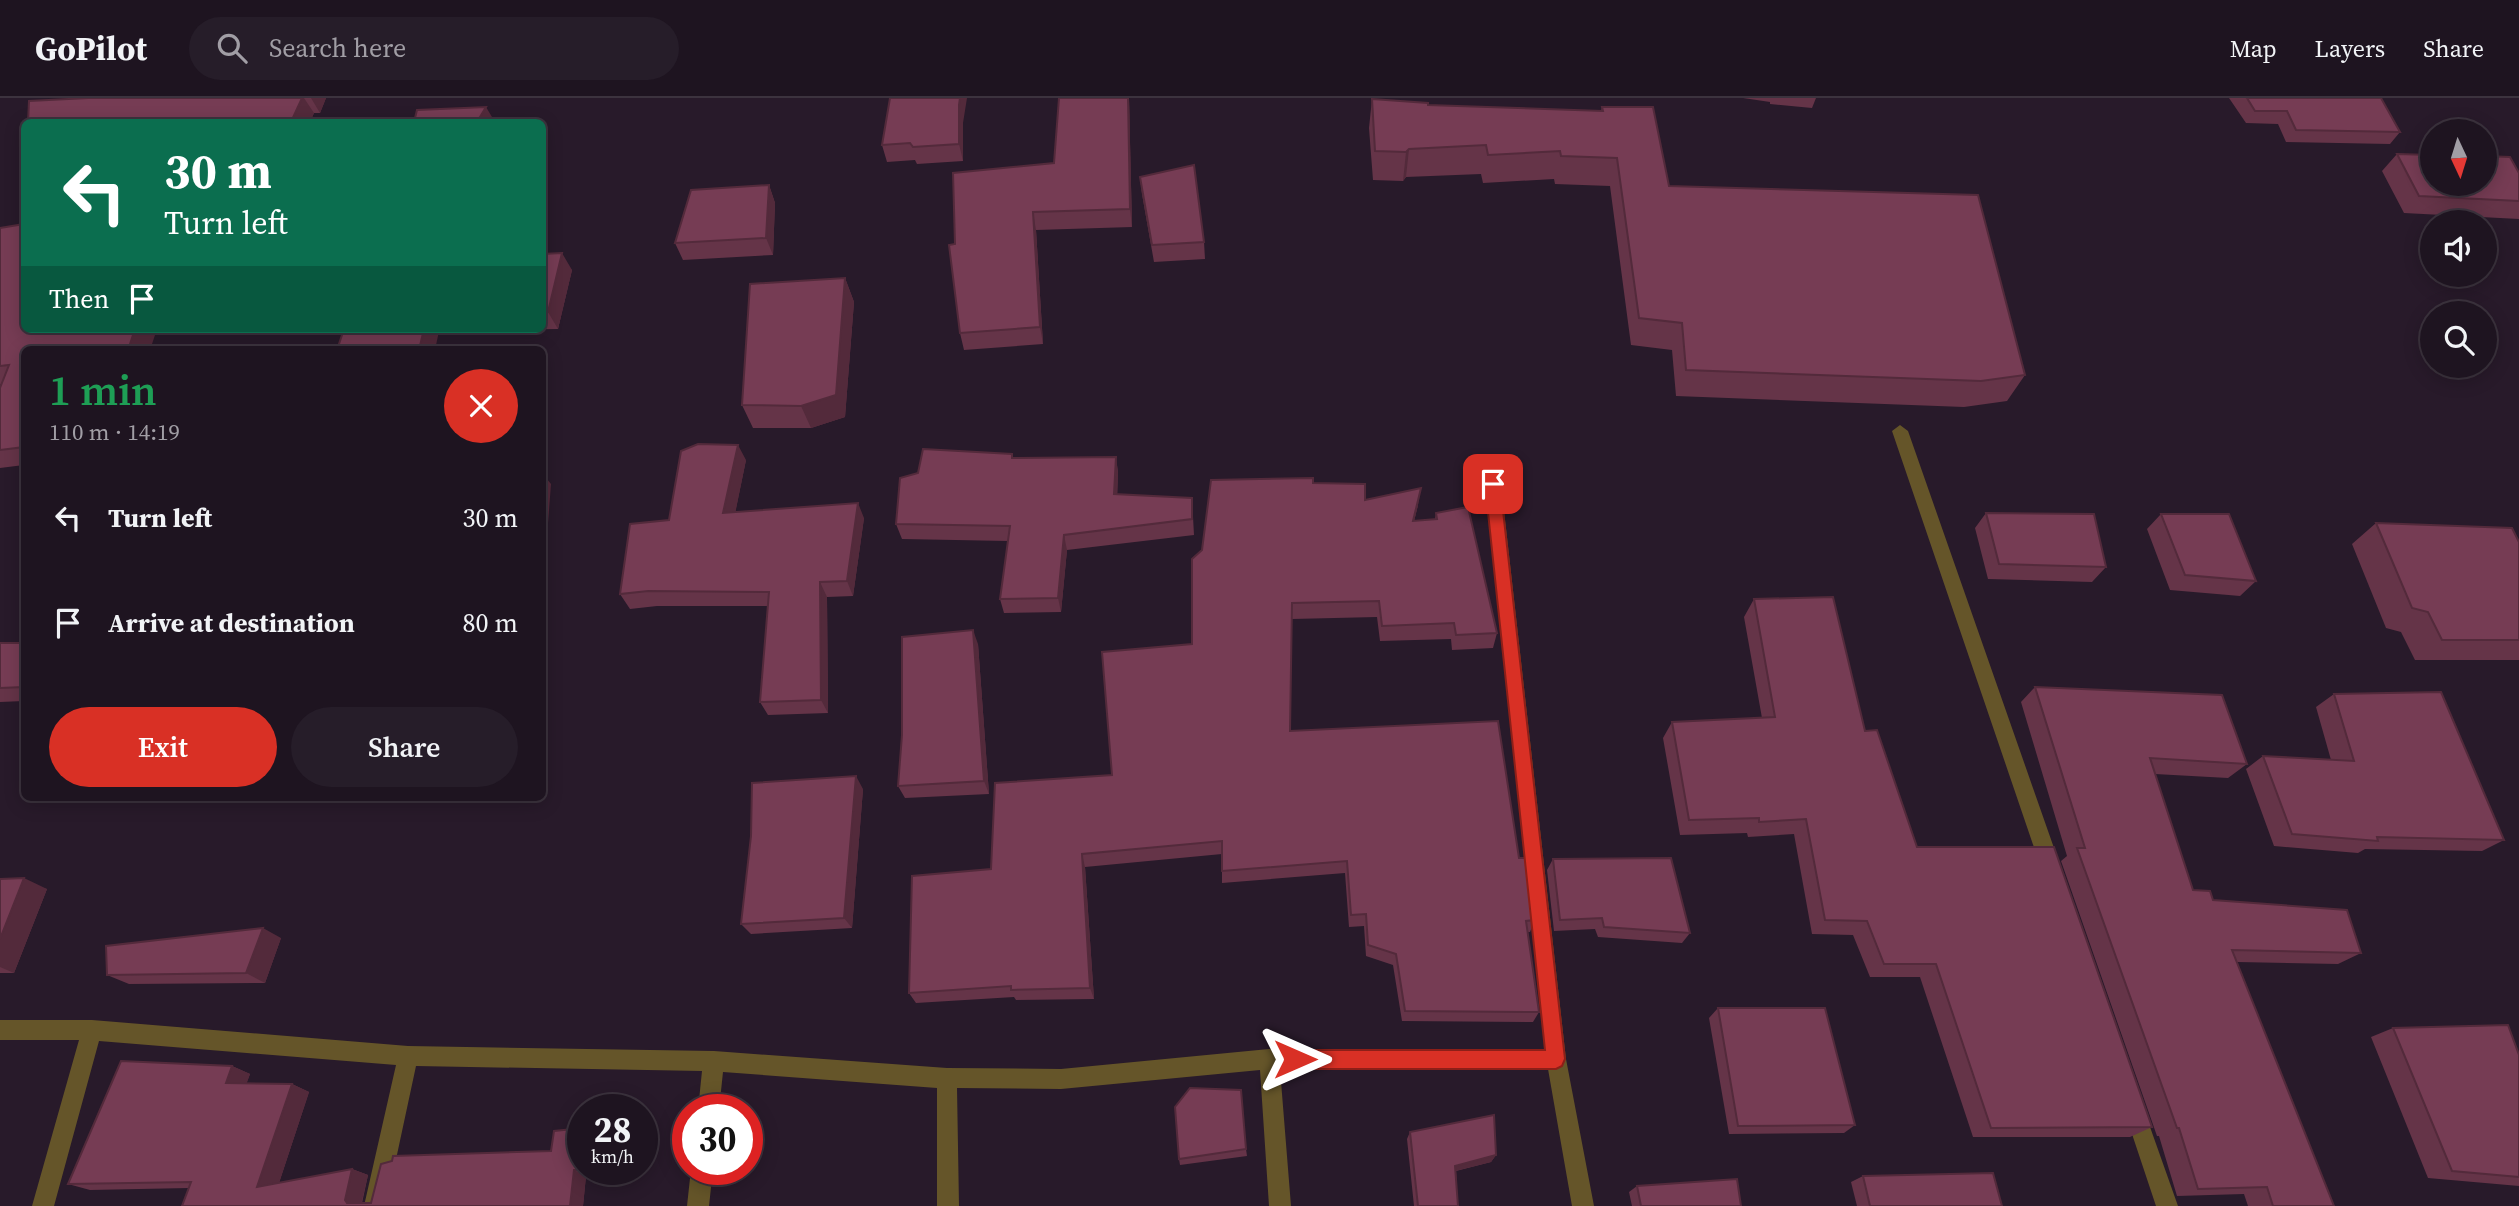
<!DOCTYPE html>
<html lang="en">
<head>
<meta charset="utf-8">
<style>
	:root { --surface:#1e1420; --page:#261d29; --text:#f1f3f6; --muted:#a19ea5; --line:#3c333e; --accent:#d93025 }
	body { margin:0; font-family:"Source Serif 4",serif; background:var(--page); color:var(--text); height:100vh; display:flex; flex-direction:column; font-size:26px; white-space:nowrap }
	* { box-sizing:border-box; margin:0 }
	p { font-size:23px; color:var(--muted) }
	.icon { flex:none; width:38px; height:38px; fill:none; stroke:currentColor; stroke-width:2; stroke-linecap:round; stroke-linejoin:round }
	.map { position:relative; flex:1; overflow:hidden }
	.details { position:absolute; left:21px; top:248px; width:525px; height:455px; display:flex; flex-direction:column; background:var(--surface); border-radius:10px; box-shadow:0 4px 18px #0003,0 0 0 2px var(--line) }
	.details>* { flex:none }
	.top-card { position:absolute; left:21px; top:21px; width:525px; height:214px; border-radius:10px; box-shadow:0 4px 18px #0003,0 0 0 2px var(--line); background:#0b6e4f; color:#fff; overflow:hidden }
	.needle { width:46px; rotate:176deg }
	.fabs { position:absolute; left:2420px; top:21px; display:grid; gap:14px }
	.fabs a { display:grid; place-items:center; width:77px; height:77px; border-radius:50%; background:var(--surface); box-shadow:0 4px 18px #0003,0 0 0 2px var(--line); font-size:35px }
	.speed { position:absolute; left:567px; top:996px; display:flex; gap:14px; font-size:35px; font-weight:700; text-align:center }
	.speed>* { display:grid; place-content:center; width:91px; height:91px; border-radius:50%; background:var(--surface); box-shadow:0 4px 18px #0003,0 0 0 2px var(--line); line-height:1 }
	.speed small { font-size:18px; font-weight:400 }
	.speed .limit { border:10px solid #d22; background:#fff; color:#111 }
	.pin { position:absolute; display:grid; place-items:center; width:60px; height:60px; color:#fff; margin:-30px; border-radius:14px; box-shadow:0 4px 10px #0006 }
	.me { position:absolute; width:77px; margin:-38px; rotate:90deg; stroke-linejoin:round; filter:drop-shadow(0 0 5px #0008) }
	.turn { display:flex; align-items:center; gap:24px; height:147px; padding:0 28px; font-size:32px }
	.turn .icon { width:91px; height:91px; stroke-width:2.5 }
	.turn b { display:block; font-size:49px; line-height:60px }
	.then { display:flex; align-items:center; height:66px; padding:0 28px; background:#0003; gap:14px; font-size:26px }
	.round { display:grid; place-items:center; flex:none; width:74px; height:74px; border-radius:37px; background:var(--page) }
	.headline { display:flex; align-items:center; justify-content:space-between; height:119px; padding:0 28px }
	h1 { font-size:42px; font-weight:600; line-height:52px; color:#1e9e55 }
	.cta { display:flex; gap:14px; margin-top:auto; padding:14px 28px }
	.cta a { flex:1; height:80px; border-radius:42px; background:var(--accent); color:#fff; font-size:28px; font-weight:600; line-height:80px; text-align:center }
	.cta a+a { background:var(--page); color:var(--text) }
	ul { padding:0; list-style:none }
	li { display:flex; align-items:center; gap:21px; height:105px; padding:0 28px }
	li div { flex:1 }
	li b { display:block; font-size:26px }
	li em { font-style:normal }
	header { display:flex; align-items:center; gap:42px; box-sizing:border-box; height:98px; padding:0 35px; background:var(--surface); border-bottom:2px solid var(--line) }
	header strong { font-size:33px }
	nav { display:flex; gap:38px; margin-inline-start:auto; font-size:24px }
	.search { width:490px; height:63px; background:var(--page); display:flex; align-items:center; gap:18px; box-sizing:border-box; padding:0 24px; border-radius:38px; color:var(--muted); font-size:26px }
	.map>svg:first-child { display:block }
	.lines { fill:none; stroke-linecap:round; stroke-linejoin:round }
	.minor { fill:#655529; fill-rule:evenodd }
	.wall { fill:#653448 }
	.shaded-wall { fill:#532a3b }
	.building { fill:#763c54; stroke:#532a3b; stroke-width:2 }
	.route { fill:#d93025; stroke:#8d1f18; stroke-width:2 }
</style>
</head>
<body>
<header>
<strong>GoPilot</strong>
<div class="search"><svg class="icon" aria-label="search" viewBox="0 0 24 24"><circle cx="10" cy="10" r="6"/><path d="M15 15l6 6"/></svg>Search here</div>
<nav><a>Map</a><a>Layers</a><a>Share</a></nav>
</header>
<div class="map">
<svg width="2519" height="1108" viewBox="0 0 2519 1108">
	<rect width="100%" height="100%" fill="#281a2a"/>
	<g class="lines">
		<path class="minor" d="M1900 327 1908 333 2061 770 2058 776 2051 779 2044 776 2041 770 1892 333Z
			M1493 380 1501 386 1566 961 1594 1108H1572L1548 971H1280L1291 1108H1269L1260 972 1061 991 957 990 959 1108H937V990L723 974 719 1012H698L702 973 416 968 386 1108H364L396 967 99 943 54 1108H32L79 942H0V922H92L408 948 714 953 947 970 1061 971 1269 951H1545L1485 386Z
			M2134 1002 2141 1005 2144 1012 2178 1108H2156L2124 1012 2127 1005Z
			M691 1071H713L709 1108H687Z"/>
	</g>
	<path class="wall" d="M88 0H326L320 15H314L310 24H28Z
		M1129 0 1132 129 1036 132 1043 246 964 252 960 235 1054 65Z
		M1743 0H1816L1812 10 1770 6V4Z
		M2229 0H2381L2400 34 2390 46 2286 44 2278 26 2246 25Z
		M1372 1 1428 7 1601 13 1602 9 1669 88 2025 277 2007 303 1964 309 1676 298 1672 252 1631 247 1610 88 1555 86 1554 81 1483 85 1481 76 1406 79 1403 83 1373 82 1369 30Z
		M963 25V63L917 66 915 62 887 64 882 47Z
		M2397 56 2519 75V121L2404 115 2382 73Z
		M1140 79 1204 144 1205 161 1154 164 1142 96Z
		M769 87 775 105 773 157 683 162 675 145Z
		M0 130 24 252V367L0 370V290L1 286 0 287Z
		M542 156 572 172 558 231 439 233 344 231H542Z
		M845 180 854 204 845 319 811 330H753L742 307Z
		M1012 356 1013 360 1116 359 1118 375 1117 396 1192 400 1194 437 1067 452 1061 514 1004 515 1000 501 1008 443 902 441 896 426Z
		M746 362 735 415 864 420 853 498 827 499 828 615 768 617 760 604 768 508H657L630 511 620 496 669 422Z
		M1313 385 1365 402 1418 407 1414 423 1435 421 1436 415 1497 535 1493 550 1452 552 1451 541 1380 543 1377 519 1292 521 1290 633 1519 760 1535 822 1530 834H1528L1539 914 1533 924 1402 923 1393 867 1366 858 1364 828 1349 829 1345 775 1222 785V756L1085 769 1094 901 1016 902 1014 899 916 905 909 895 991 771 1112 677 1192 546Z
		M1986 415 2106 469 2092 484 1988 481 1975 430Z
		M2161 416 2256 483 2240 498 2170 492 2147 431Z
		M2376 425 2519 444V562H2415L2401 534 2386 530 2352 446Z
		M1754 501 1865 633 1917 749 2152 1029 2130 1039H1973L1920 879H1870L1853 837 1812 836 1794 736 1748 739 1747 735 1680 737 1663 640 1672 624 1762 620 1744 519Z
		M0 545H24V603L0 604Z
		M978 546 989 696 905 700 898 688Z
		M2035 589 2247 666 2228 680 2155 676 2193 792 2213 802 2361 855 2338 866 2237 864 2334 1108H2248L2244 1096 2177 1098 2159 1038H2157L2061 763 2067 758 2021 604Z
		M2334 596 2504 742 2482 753 2365 751 2358 755 2274 748 2246 671 2263 658 2331 662 2316 609Z
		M863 691 852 830 751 836 741 826 751 738Z
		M1553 761 1690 835 1682 845 1598 839 1595 831 1554 833 1547 772Z
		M0 781 47 791 14 875H0Z
		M281 840 265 885 129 886 107 877Z
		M1718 910 1855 1027 1844 1035 1729 1036 1709 920Z
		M2393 930 2519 957V1088L2428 1080 2371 939Z
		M232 968 250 976 246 986H292L309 994 279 1085 352 1071 368 1077 362 1105H371L583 1071H642V1027L650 1032 643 1076 586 1078 583 1108H182L189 1090 90 1092 68 1086Z
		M1410 1034 1496 1057 1491 1064 1456 1073 1458 1108H1414L1407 1041Z
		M1246 1051 1247 1058 1180 1067 1179 1061Z
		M1863 1078 2002 1108H1857L1851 1084Z
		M1637 1088 1741 1108H1632L1629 1094Z"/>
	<path class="shaded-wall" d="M302 0H304L314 15 310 24H291Z
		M311 0H326L320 15Z
		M960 0H967L963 25V63L959 46V7Z
		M1128 0H1129L1132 129 1130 111Z
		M486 9 495 24H477Z
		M1409 51 1406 79 1403 83 1406 54Z
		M769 87 775 105 773 157 766 140Z
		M1033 114 1036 132 1043 246 1040 229Z
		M562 155 572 172 558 231 548 214Z
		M845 180 854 204 845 319 811 330 801 308Z
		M135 231H157L150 252H128Z
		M424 231H438L439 233 435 252H419Z
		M738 347 746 362 732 431 723 415Z
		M1116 359 1118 375 1117 411 1114 396Z
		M542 375 551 386 543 491 542 490Z
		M1421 390 1418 407 1410 440 1413 423Z
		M858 405 864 420 853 498 847 483Z
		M1064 437 1067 452 1061 514 1058 500Z
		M820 484 827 499 828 615 821 602Z
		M973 532 978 546 989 696 984 683Z
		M856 678 863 691 852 830 844 820Z
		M1082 756 1085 769 1094 901 1090 890Z
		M24 780 47 791 14 875 0 869V841Z
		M263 830 281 840 265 885 246 875Z
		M232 968 250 976 244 993 226 985Z
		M292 986 309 994 276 1094 257 1089Z
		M642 1027 650 1032 643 1076 633 1071H642Z
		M1496 1057 1491 1064 1451 1074 1455 1068Z
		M352 1071 368 1077 361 1107 347 1105 345 1102Z
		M574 1072 586 1078 583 1108H570Z"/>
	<path class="building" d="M88 0H302L291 24H28L29 3Z
		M890 0H960L959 7V46L913 49 910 45 882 47Z
		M1059 0H1128L1130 111 1033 114 1040 229 960 235 949 147 955 146 953 75 1054 65Z
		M2247 0H2381L2400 34 2296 32 2287 13H2255Z
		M1372 1 1428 5V7L1603 13 1602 9H1653L1669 88 1978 97 2025 277 1981 283 1686 272 1682 225 1639 220 1617 60 1561 58 1560 53 1488 57 1486 47 1409 51 1406 54 1375 53Z
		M486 9 477 24H414L417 12Z
		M2397 56 2432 57V86H2485V58L2510 59 2519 75V103L2419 98Z
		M1194 67 1204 144 1152 147 1140 79Z
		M769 87 766 140 675 145 691 92Z
		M24 126V231H135L128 252H24V349L0 352V290L9 267 0 268V130Z
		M562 155 548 214H542V156Z
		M845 180 836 297 801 308 742 307 750 186Z
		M344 231H424L419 252H337Z
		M698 346 738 347 723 415 858 405 847 483 820 484 821 602 760 604 769 494 648 493 620 496 630 426 669 422 681 353Z
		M923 351 1012 356V360L1116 359 1114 396 1192 400V421L1064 437 1058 500 1000 501 1010 428 896 426 900 380 918 375Z
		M1313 380V385L1365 386V402L1421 390 1413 423 1437 421 1436 415 1468 409 1497 535 1456 537 1454 525 1382 528 1379 503 1292 505 1290 633 1498 623 1519 760H1529L1535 822 1526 823 1539 914 1405 913 1396 856 1368 847 1366 816 1351 817 1347 763 1222 773V743L1082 756 1090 890 1011 892V888L909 895 912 778 991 771 995 685 1112 677 1102 554 1192 546V461L1202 452 1211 382Z
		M1986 415 2094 416 2106 469 1999 466Z
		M2161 416H2229L2256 483 2185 477Z
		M2376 425 2512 430 2519 444V542H2442L2428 514 2412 510Z
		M1833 499 1865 633 1877 632 1917 749H2054L2152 1029 1991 1030 1936 866H1884L1867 823 1825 822 1806 721 1759 724V720L1689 722 1672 624 1775 619 1754 501Z
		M973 532 984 683 898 688 902 637V539Z
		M0 545H24V589L0 590Z
		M2035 589 2222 597 2247 666 2150 660 2193 792 2210 793 2213 802 2347 812 2361 855 2232 852 2334 1108H2273L2267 1089 2198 1091 2179 1030H2177L2077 750H2085Z
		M2441 594 2504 742 2377 739 2378 743 2292 736 2263 658 2354 663 2334 596Z
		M856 678 844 820 741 826 751 738 752 685Z
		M1671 760 1690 835 1604 829 1602 820 1560 822 1553 761Z
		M24 780 0 841V781Z
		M263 830 246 875 107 877 106 848Z
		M1718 910H1825L1855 1027 1738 1028Z
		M2508 927 2519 957V1079L2452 1073 2393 930Z
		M121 963 232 968 226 985 292 986 257 1089 352 1071 345 1102 347 1105H371L381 1066 392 1063 393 1058 551 1053 554 1033 583 1030V1071H609L574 1072 570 1108H182L191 1084 68 1086Z
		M1190 990 1241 992 1246 1051 1179 1061 1175 1009Z
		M1494 1017 1496 1057 1455 1068 1458 1108H1418L1410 1034Z
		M1993 1075 2002 1108H1870L1863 1078Z
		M1737 1081 1741 1108H1641L1637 1088Z"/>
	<path class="route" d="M1493 380 1500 386 1565 961 1562 968 1556 971H1295L1289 968 1286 961 1289 955 1295 952H1545L1485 386Z"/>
</svg>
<div class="fabs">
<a><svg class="needle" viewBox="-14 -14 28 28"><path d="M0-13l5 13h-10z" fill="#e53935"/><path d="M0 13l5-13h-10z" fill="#a19ea5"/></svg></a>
<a><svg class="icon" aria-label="sound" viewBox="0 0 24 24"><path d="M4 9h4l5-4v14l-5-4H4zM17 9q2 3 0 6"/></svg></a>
<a><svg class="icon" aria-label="search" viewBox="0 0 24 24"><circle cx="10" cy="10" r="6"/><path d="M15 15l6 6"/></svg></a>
</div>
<div class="speed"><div>28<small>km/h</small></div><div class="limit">30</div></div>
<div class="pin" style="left:1493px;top:386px;background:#d93025"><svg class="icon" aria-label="arrive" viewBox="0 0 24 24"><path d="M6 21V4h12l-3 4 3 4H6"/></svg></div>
<svg class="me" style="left:1295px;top:961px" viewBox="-20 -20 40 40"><path d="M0-17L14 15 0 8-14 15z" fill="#d93025" stroke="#fff" stroke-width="4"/></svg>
<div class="top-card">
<div class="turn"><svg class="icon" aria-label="left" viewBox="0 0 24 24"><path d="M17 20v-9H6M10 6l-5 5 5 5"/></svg><div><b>30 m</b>Turn left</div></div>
<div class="then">Then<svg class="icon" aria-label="arrive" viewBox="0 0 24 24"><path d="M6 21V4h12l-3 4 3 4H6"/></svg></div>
</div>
<section class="details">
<div class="headline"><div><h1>1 min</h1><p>110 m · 14:19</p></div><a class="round" style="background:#d93025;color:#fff"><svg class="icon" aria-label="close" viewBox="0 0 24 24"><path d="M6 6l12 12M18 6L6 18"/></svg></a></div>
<ul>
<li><svg class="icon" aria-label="left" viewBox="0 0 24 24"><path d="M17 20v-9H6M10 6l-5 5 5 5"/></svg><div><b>Turn left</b></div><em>30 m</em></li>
<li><svg class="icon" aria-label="arrive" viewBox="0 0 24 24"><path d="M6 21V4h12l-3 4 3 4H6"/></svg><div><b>Arrive at destination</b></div><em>80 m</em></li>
</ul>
<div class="cta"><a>Exit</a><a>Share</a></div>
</section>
</div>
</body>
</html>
